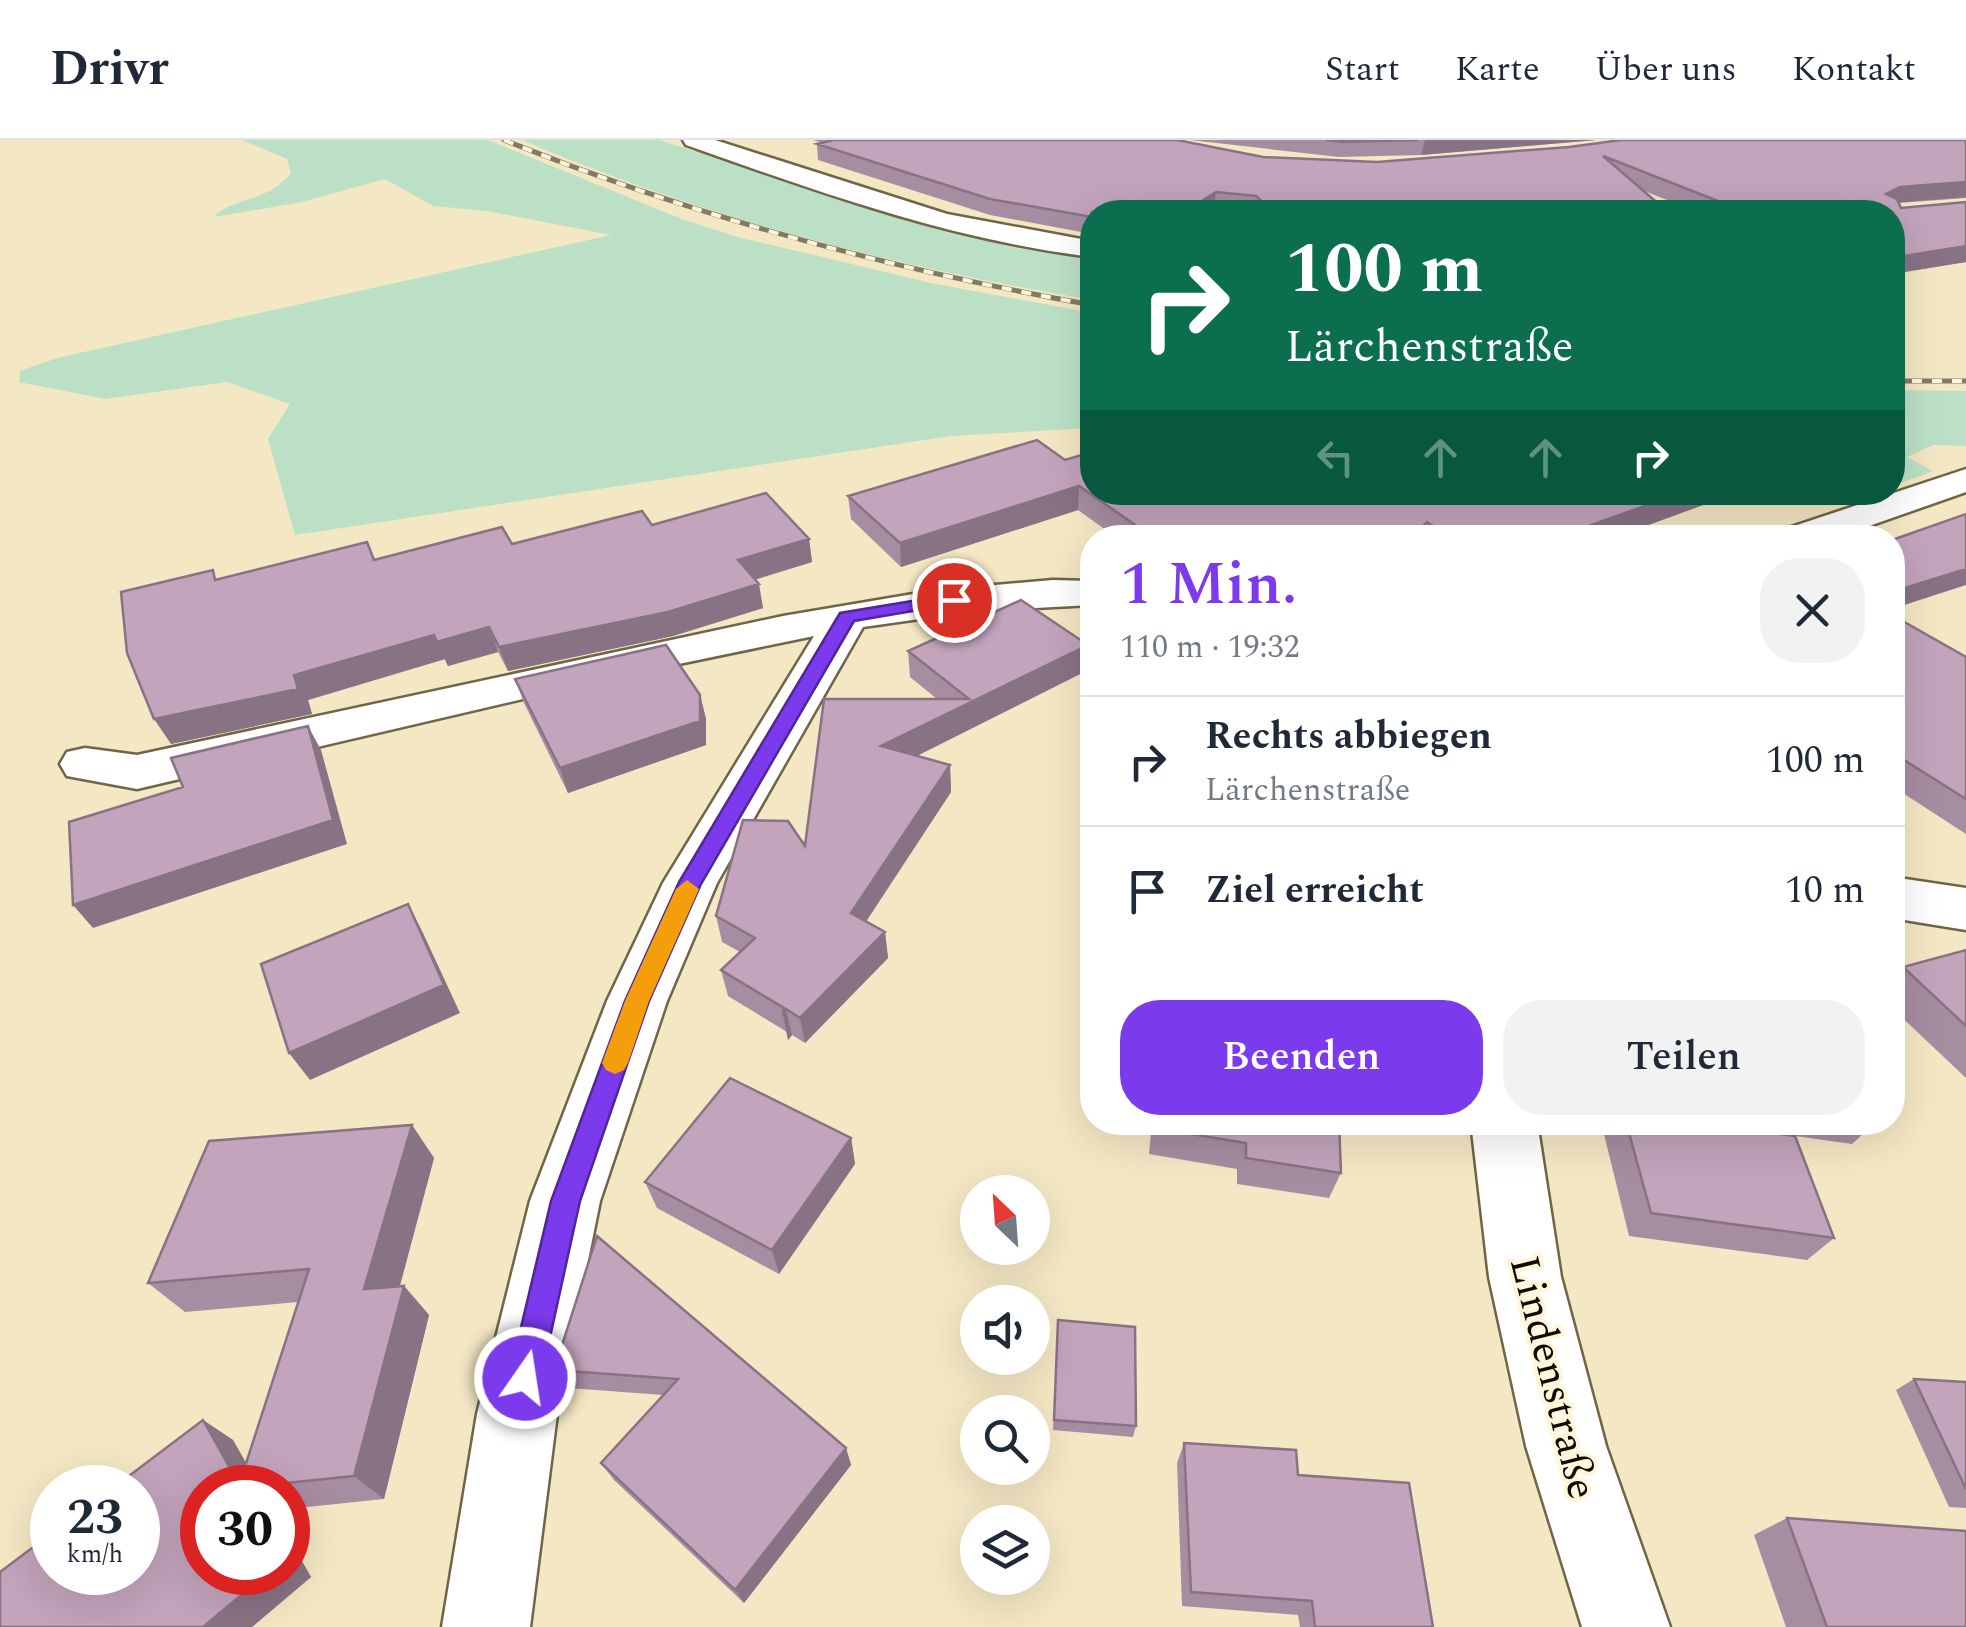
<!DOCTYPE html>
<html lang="de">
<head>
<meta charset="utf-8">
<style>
	:root { --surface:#fff; --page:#f2f2f3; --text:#1f2937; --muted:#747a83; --line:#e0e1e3; --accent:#7c3aed }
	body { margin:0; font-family:Spectral,serif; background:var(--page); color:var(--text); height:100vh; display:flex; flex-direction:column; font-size:38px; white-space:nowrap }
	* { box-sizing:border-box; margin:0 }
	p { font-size:32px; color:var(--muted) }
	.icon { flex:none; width:55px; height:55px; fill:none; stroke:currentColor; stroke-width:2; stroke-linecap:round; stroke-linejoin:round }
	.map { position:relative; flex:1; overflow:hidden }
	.details { position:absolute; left:1080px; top:385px; width:825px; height:610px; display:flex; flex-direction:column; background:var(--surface); border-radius:40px; box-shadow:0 10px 40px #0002 }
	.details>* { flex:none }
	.banner { position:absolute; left:1080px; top:60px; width:825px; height:305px; border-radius:40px; box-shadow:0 10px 40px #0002; background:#0b6e4f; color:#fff; overflow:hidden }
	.needle { width:65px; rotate:335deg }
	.controls { position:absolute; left:960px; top:1035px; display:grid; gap:20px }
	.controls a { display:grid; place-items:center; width:90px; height:90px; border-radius:50%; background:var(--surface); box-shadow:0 10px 40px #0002; font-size:50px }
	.speed { position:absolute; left:30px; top:1325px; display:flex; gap:20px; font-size:50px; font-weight:700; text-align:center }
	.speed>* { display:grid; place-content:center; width:130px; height:130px; border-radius:50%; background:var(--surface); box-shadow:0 10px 40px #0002; line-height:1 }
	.speed small { font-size:25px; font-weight:400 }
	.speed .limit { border:15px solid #d22; background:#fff; color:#111 }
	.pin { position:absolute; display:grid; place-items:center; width:85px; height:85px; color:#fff; margin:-42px; border:5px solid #fff; border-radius:50%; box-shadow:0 2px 10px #0007 }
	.me { position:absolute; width:110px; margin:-55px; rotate:13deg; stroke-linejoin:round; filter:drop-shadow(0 0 8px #0008) }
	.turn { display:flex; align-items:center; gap:35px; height:210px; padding:0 40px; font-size:45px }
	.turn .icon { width:130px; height:130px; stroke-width:2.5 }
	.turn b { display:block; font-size:70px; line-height:85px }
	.lanes { display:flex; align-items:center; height:95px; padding:0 40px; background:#0003; justify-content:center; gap:50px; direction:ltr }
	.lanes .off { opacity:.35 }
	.round { display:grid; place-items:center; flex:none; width:105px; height:105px; border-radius:40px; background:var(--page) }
	.overview { display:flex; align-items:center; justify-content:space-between; height:170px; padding:0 40px }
	h1 { font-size:60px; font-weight:600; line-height:75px; color:var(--accent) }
	.cta { display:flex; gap:20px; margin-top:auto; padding:20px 40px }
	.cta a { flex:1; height:115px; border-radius:40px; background:var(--accent); color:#fff; font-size:40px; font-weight:600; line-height:115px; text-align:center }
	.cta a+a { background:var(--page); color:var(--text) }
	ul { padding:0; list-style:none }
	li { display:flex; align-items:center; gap:30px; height:130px; padding:0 40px; border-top:2px solid var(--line) }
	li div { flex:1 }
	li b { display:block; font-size:38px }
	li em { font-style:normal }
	header { display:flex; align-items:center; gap:60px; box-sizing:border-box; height:140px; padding:0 50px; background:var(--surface); border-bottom:2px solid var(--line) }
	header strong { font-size:48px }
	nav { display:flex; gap:55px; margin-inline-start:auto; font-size:35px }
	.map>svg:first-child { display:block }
	.green { fill:#bce0c6 }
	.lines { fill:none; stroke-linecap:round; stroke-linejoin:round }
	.street-casing { stroke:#706546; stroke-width:5 }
	.street { fill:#fff; fill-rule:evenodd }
	.rail-casing { stroke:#837a64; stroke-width:5 }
	.rail { stroke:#fff5d8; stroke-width:4; stroke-dasharray:10; stroke-linecap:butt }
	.wall { fill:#a78da2 }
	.shaded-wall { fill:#887384 }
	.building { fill:#c2a4bc; stroke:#887384; stroke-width:2.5 }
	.route { fill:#7c3aed; stroke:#51269a; stroke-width:2.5 }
	.slow { fill:#f59e0b }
	.labels { text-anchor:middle; stroke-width:8; stroke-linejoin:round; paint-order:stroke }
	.near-street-label { font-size:42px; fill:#0f0b02; stroke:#fff5d8 }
</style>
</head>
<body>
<header>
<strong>Drivr</strong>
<nav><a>Start</a><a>Karte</a><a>Über uns</a><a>Kontakt</a></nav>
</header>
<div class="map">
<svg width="1966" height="1487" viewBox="0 0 1966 1487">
	<rect width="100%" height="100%" fill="#f4e7c4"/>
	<path class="green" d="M242 0H488L682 79 734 96 931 143 1092 173V288L951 296 295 395 268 299 290 264 227 242 105 259 19 242 20 231 57 218 611 95 487 71 433 66 385 39 302 62 214 77C229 58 267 63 291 33L287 19Z
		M522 0H659L924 85 1016 108 1092 119V160C893 126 709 80 522 0Z
		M1893 250 1966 251V306L1933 305 1907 317 1933 331 1893 346Z"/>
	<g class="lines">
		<g class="street-casing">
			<path id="street" d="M683 0H715L947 74 1092 101V117C952 100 819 52 686 5Z
				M1966 329V352L1835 398H1777L1782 390Z
				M1053 440 1092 441V465L976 471 863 487 717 743 667 861 600 1061 557 1274 530 1487H442L477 1274 530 1061 607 861 663 743 814 496 621 536 137 649 67 636 60 624 67 612 85 608 137 615 783 476 937 450Z
				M1892 737 1966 748V790L1892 778Z
				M1471 982H1537L1561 1137 1606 1306 1670 1487H1582L1526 1306 1489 1137Z"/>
		</g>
		<use href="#street" class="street"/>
		<g class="rail-casing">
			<path id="rail" d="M504 0C695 77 889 129 1092 165
				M1892 241H1966"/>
		</g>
		<use href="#rail" class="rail"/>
	</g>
	<path class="wall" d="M813 0H1177L1263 17 1377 22 1966 0V58L1899 63 1901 68 1966 62V122L1892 134V72H1697L1642 50 1668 72H1253L1214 69 1092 72V94L990 75 818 20 817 4 823 3Z
		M1190 0H1596L1421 15 1339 17Z
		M1065 320 1613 398H1117L1078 370 901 427 851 379 848 356Z
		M652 385 809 399 812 422 755 440 763 468 673 496 508 531 498 512 448 526 445 519 308 560 312 574 171 604 218 439 512 404Z
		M1892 475 1966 517V694L1892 646Z
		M908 511 1086 531 916 616 950 625 951 652 866 781 885 792 888 818 805 903 792 895 788 900 787 892 728 856 721 830 740 812 722 802 716 776 805 706 937 559 910 537Z
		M515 539 700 555 706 579V605L568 653 524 563Z
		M1966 810V938L1892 868V838L1903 827Z
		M1152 982H1339L1341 1033 1329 1058 1237 1044V1029L1149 1014Z
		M1601 982H1693L1778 994 1774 982H1853L1873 985 1852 1004 1795 996 1834 1098 1807 1120 1629 1096Z
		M412 985 434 1018 400 1146H404L429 1175 384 1359 288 1369V1348H202V1432H288V1397L311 1437 252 1487H0V1432L52 1393V1432H138V1348H113L203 1280 233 1300 246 1323 298 1162 185 1172 148 1143 209 1001Z
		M851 998 855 1024 779 1134 657 1068 645 1042Z
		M597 1096 846 1308 851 1325 744 1463 614 1340 601 1323 663 1255 568 1248 554 1230Z
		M1058 1180 1136 1286 1133 1297 1053 1290Z
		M1914 1239 1966 1242V1368L1949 1367 1896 1250Z
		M1184 1303 1298 1335 1433 1487H1300L1298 1475 1182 1466 1177 1323Z
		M1787 1378 1966 1487H1786L1754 1395Z"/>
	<path class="shaded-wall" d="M1425 0H1596L1421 15Z
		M1966 42V57L1892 63 1886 54 1900 47Z
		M1216 52 1214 69 1208 72H1184Z
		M1966 106V122L1892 134V118Z
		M1079 346 1078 370 901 427 900 403Z
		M1684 352H1739L1613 398H1555Z
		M1427 382 1423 398H1411Z
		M809 399 812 422 742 443 738 420Z
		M1966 429V445L1892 469V452Z
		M759 444 763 468 673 496 508 531 499 507Z
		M489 487 498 512 448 526 437 502Z
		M434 495 445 519 308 560 312 574 171 604 154 579 294 535Z
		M1088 505 1086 531 883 633 881 606Z
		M700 555 706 579V605L568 653 560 628Z
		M308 586 321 610 347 704 93 788 73 765Z
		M950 625 951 652 854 800 851 773Z
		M408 764 423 793 460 873 310 940 289 913Z
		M885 792 888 818 805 903 800 878Z
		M786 869 792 895 788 900 783 875Z
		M412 985 434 1018 391 1178 364 1149Z
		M851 998 855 1024 779 1134 772 1110Z
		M404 1146 429 1175 384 1359 354 1336Z
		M203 1280 233 1300 259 1346 240 1348Z
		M846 1308 851 1325 744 1463 735 1450Z
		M288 1397 311 1437 252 1487H203L269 1432H288Z"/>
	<path class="building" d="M834 0H1177L1263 17 1377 22 1569 7 1621 0H1966V42L1900 47 1886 54 1897 59 1901 68 1966 62V106L1892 118V72H1746L1603 16 1668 72H1274L1256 56 1216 52 1184 72H1092V77L990 59 817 4Z
		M1326 0H1418L1342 2Z
		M1037 300 1065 320 1092 312V352H1684L1555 398H1451L1427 382 1411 398H1154L1079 346 900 403 848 356Z
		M766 353 809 399 738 420 759 444 668 472 499 507 489 487 437 502 434 495 294 535 298 549 154 579 127 513 121 452 213 430 215 440 367 402 374 420 502 387 512 404 642 371 652 385Z
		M1966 374V429L1892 452V400Z
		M1021 460 1088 505 881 606 950 625 851 773 885 792 800 878 786 869 783 875 784 868 721 830 755 798 716 776 743 680 788 681 805 706 824 559H969L908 511Z
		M1892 475 1966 517V659L1896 615 1900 608 1892 604Z
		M666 505 700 555V581L560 628 515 539Z
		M308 586 333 680 73 765 69 682 183 647 171 618Z
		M408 764 444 845 289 913 261 824Z
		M1966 810V886L1903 827Z
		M730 938 851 998 772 1110 645 1042Z
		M1155 982H1339L1341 1033 1246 1018V1003L1154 988Z
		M1626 982H1693L1795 996 1834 1098 1651 1073Z
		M412 985 364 1149 404 1146 354 1336 238 1348 309 1129 148 1143 209 1001Z
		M597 1096 846 1308 735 1450 601 1323 678 1239 554 1230Z
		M1058 1180 1135 1187 1136 1286 1054 1280Z
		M1914 1239 1966 1242V1349Z
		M203 1280 239 1344 238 1348H202V1432H269L203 1487H0V1432L52 1393V1432H138V1348H113Z
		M1184 1303 1296 1310 1298 1335 1409 1343 1433 1487H1315L1312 1461 1191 1452Z
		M1787 1378 1966 1391V1487H1827Z"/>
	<path class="route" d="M954 454 960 456V463L854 481 701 744 649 861 580 1061 541 1238 536 1250 525 1255 514 1250 509 1238 551 1061 625 861 679 742 840 473Z"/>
	<path class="slow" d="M687 740 699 749 649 861 628 923 624 930 615 934 606 930 602 923 625 861 676 749Z"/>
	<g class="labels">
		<g class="near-street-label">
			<text transform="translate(1555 1237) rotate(76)" y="15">Lindenstraße</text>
		</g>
	</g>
</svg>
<div class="controls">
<a><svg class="needle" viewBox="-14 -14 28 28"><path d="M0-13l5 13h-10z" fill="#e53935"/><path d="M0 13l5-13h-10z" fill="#747a83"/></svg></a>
<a><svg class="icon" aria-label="sound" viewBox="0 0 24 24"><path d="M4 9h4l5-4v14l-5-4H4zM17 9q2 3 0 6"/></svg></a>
<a><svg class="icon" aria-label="search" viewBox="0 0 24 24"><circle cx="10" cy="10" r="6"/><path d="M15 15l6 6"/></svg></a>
<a><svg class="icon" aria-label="layers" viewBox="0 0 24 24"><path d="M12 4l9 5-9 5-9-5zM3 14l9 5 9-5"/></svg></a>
</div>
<div class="speed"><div>23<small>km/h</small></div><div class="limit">30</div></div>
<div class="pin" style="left:954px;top:460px;background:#d93025"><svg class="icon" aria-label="arrive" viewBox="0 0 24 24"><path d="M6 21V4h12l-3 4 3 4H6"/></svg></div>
<svg class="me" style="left:525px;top:1238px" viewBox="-20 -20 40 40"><circle r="17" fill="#7c3aed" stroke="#fff" stroke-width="3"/><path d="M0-11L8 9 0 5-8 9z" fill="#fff"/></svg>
<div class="banner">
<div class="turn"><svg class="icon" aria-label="right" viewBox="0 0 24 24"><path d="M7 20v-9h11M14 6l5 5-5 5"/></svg><div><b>100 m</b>Lärchenstraße</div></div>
<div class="lanes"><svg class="icon off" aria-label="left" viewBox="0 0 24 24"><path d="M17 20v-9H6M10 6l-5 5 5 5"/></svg><svg class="icon off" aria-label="ahead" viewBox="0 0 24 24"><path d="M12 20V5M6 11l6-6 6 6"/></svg><svg class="icon off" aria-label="ahead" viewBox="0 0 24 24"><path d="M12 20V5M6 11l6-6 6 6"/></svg><svg class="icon" aria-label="right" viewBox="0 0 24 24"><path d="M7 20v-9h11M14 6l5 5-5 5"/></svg></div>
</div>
<section class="details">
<div class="overview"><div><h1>1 Min.</h1><p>110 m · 19:32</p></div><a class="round"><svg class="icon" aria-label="close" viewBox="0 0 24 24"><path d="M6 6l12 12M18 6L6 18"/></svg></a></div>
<ul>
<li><svg class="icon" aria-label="right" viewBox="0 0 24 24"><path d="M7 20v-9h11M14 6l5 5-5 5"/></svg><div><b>Rechts abbiegen</b><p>Lärchenstraße</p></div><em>100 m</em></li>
<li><svg class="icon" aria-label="arrive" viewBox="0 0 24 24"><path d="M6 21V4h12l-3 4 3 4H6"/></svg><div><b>Ziel erreicht</b></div><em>10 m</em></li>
</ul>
<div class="cta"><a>Beenden</a><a>Teilen</a></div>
</section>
</div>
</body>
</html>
